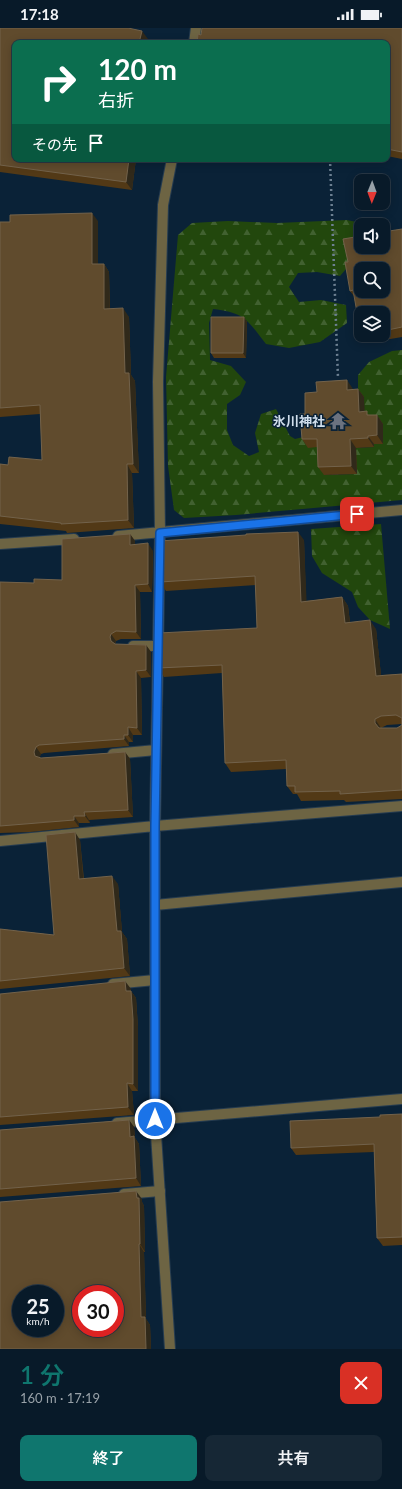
<!DOCTYPE html>
<html lang="ja">
<head>
<meta charset="utf-8">
<style>
	:root { --surface:#081a29; --page:#162735; --text:#f1f3f6; --muted:#98a1a8; --line:#293846; --accent:#0f766e }
	body { margin:0; font-family:Lato,"Noto Sans JP",sans-serif; background:var(--page); color:var(--text); height:100vh; display:flex; flex-direction:column; font-size:15px; white-space:nowrap }
	* { box-sizing:border-box; margin:0 }
	p { font-size:13px; color:var(--muted) }
	.icon { flex:none; width:22px; height:22px; fill:none; stroke:currentColor; stroke-width:2; stroke-linecap:round; stroke-linejoin:round }
	.map { position:relative; height:1321px; overflow:hidden }
	.details { display:flex; flex-direction:column; background:var(--surface); flex:1 }
	.details>* { flex:none }
	.hud { position:absolute; left:12px; top:12px; width:378px; height:122px; border-radius:8px; box-shadow:0 2px 10px #0003,0 0 0 1px var(--line); background:#0b6e4f; color:#fff; overflow:hidden }
	.needle { width:26px; rotate:181deg }
	.buttons { position:absolute; left:354px; top:146px; display:grid; gap:8px }
	.buttons a { display:grid; place-items:center; width:36px; height:36px; border-radius:8px; background:var(--surface); box-shadow:0 2px 10px #0003,0 0 0 1px var(--line); font-size:20px }
	.speed { position:absolute; left:12px; top:1257px; display:flex; gap:8px; font-size:20px; font-weight:700; text-align:center }
	.speed>* { display:grid; place-content:center; width:52px; height:52px; border-radius:50%; background:var(--surface); box-shadow:0 2px 10px #0003,0 0 0 1px var(--line); line-height:1 }
	.speed small { font-size:10px; font-weight:400 }
	.speed .limit { border:6px solid #d22; background:#fff; color:#111 }
	.pin { position:absolute; display:grid; place-items:center; width:34px; height:34px; color:#fff; margin:-17px; border-radius:8px; box-shadow:0 2px 6px #0006 }
	.me { position:absolute; width:44px; margin:-22px; rotate:0deg; stroke-linejoin:round; filter:drop-shadow(0 0 3px #0008) }
	.turn { display:flex; align-items:center; gap:14px; height:84px; padding:0 20px; font-size:18px }
	.turn .icon { width:52px; height:52px; stroke-width:2.5 }
	.turn b { display:block; font-size:28px; line-height:34px }
	.then { display:flex; align-items:center; height:38px; padding:0 20px; background:#0003; gap:8px; font-size:15px }
	.round { display:grid; place-items:center; flex:none; width:42px; height:42px; border-radius:8px; background:var(--page) }
	.summary { display:flex; align-items:center; justify-content:space-between; height:68px; padding:0 20px }
	h1 { font-size:24px; font-weight:600; line-height:30px; color:var(--accent) }
	.cta { display:flex; gap:8px; margin-top:auto; padding:8px 20px }
	.cta a { flex:1; height:46px; border-radius:8px; background:var(--accent); color:#fff; font-size:16px; font-weight:600; line-height:46px; text-align:center }
	.cta a+a { background:var(--page); color:var(--text) }
	.status { display:flex; justify-content:space-between; align-items:center; height:28px; padding:0 20px; background:var(--surface); direction:ltr }
	.status svg { height:11px; fill:currentColor }
	.map>svg:first-child { display:block }
	.forest { fill:url(#forest-firs) }
	.lines { fill:none; stroke-linecap:round; stroke-linejoin:round }
	.lane-casing { stroke:#263c50; stroke-width:12 }
	.street-casing { stroke:#263c50; stroke-width:12 }
	.path { stroke:#6d8092; stroke-width:2.5; stroke-dasharray:2 3; stroke-linecap:butt }
	.lane { stroke:#6d6443; stroke-width:10 }
	.street { stroke:#6d6443; stroke-width:10 }
	.wall { fill:#523916; fill-rule:evenodd }
	.shaded-wall { fill:#30291a }
	.building { fill:#604b2d; stroke:#72624b; fill-rule:evenodd }
	.route-casing { stroke:#114b97; stroke-width:10 }
	.route { stroke:#1a73e8; stroke-width:7 }
	.labels { text-anchor:middle; stroke-width:3; stroke-linejoin:round; paint-order:stroke }
	.poi-label { font-size:13px; font-weight:bold; fill:#d0deec; stroke:#0a2237; text-anchor:end }
</style>
</head>
<body>
<div class="status"><b>17:18</b><svg viewBox="0 0 49 12"><path d="M0 12V9h3v3zM5 12V6h3v6zM10 12V3h3v9zM15 12V0h3v12zM26 1h20v11H26zM47 4h2v5h-2z"/></svg></div>
<div class="map">
<svg width="402" height="1321" viewBox="0 0 402 1321">
	<defs>
		<pattern id="forest-firs" width="22" height="20" patternUnits="userSpaceOnUse"><rect width="22" height="20" fill="#22470d"/><path d="M5 1l3.5 6h-7zM16 11l3.5 6h-7z" fill="#416130"/></pattern>
	</defs>
	<rect width="100%" height="100%" fill="#0a2237"/>
	<path class="forest" d="M347 192 370 197H361V218L352 234 340 248 317 244 298 245 289 259 299 274 321 272 346 277 347 295 320 314 289 320 266 316C247 292 246 285 213 281L209 295 210 332 231 338 246 354 240 367 227 376V402L233 417 249 428 259 424 255 405 261 386 276 381 290 408 295 411 307 408 323 419 324 447 356 446V420L374 419 373 392H365L358 370V347L369 334 392 323 402 322V472L236 487 184 490 174 482 168 438 166 349 178 207 192 195 228 193 277 195Z
		M381 496 390 601 370 592 358 579 352 564 322 545 312 528 311 501Z"/>
	<g class="lines">
		<g class="lane-casing">
			<path id="lane" d="M133 618H158
				M113 726 156 722
				M155 877 402 854
				M113 956 155 952
				M124 1166 160 1163"/>
		</g>
		<g class="street-casing">
			<path id="street" d="M194 15 196 0
				M118 508 402 482
				M0 516 74 511
				M0 813 155 798 402 778
				M117 1095 402 1071
				M170 1321 155 1091V798L160 505 158 354 163 177 172 131"/>
		</g>
		<path class="path" d="M330 131 338 350"/>
		<use href="#lane" class="lane"/>
		<use href="#street" class="street"/>
	</g>
	<path class="wall" d="M0 0 148 11 15 131H136L132 162 0 144Z
		M402 0V131L387 128V15L201 7Z
		M98 193V236H104L109 244 110 281 129 289 131 347 135 353 139 445H132L134 500 67 505 66 503 0 496V436L8 437 42 432 40 386 0 389V194Z
		M402 201V309L367 315 361 307 354 268 350 263 348 234ZM361 285H383V307H361Z
		M244 289 247 294 246 330H214L211 325Z
		M358 361 364 369V383L369 387H377L383 396V416H374V419L356 420 357 446 324 447 318 439 317 419 308 420 302 411 317 364Z
		M130 506 135 513V516L153 523 152 564H140L141 611H121L116 613 115 616 146 617 151 624V649L141 650 142 707H133V714H129V718L44 725 41 726 39 730H41L125 724 130 731 133 789 89 792 90 795H79V799L30 804 0 805V554L34 555 62 552Z
		M304 512 306 573 342 569 348 578 350 594 376 601 381 647 402 646V771L346 774 344 772 301 773 297 766H293L287 758 286 741 231 744 225 735 222 645 164 649 158 640 257 600 256 557 166 563 160 554ZM402 696V697L397 700H381L387 697Z
		M80 812 84 851 118 856 122 904 127 911 130 948 0 961V901L54 907Z
		M131 961V963L136 970 138 999V1063H132L134 1087 0 1097V966Z
		M402 1086V1217L383 1218 377 1210 374 1124 296 1127 291 1120 380 1089Z
		M129 1092 134 1099 135 1110 139 1116 141 1158 0 1169V1102Z
		M142 1171V1174L144 1178 145 1224H144L146 1291 150 1297 151 1321H0Z"/>
	<path class="shaded-wall" d="M142 3 148 11 147 15H139Z
		M129 131H136L132 162 126 154Z
		M92 185 98 193V245L92 236Z
		M104 236 109 244 110 289 104 281Z
		M123 280 129 289 131 347 135 353 139 445 133 436 125 345Z
		M244 289 247 294 246 330 243 325Z
		M347 352 353 361 347 362Z
		M358 361 364 369 365 392 359 384Z
		M377 387 383 396V416L377 407Z
		M368 408 374 416V419L368 410Z
		M350 411 356 420 357 446 351 438Z
		M127 436 132 445 134 500 128 492Z
		M298 504 304 512 307 583 301 574Z
		M130 506 135 513V524L130 517Z
		M148 515 153 523 152 564 148 556Z
		M135 557 140 564 141 611 136 604Z
		M342 569 348 578 351 604 345 595Z
		M370 592 376 601 382 656 376 648Z
		M111 606 116 613 115 616 111 613 110 609Z
		M146 617 151 624V649L146 642Z
		M136 643 141 650 142 707 137 700Z
		M375 691 381 700V704L375 695Z
		M128 699 133 707V714L128 707Z
		M124 707 129 714V718L124 711Z
		M36 719 41 726 39 731 35 728 34 724Z
		M125 724 130 731 133 789 128 782Z
		M84 784 89 792 90 795 85 788Z
		M74 788 79 795V799L74 792Z
		M75 804 80 812 84 859 79 851Z
		M112 848 118 856 122 904 127 911 130 948 124 940 117 903Z
		M125 953 131 961V963L136 970 138 999V1063L133 1056Z
		M127 1055 132 1063 134 1087 128 1079Z
		M129 1092 134 1099 135 1110 139 1116 141 1158 136 1150 130 1109Z
		M136 1163 142 1171V1174L144 1178 145 1224 140 1216Z
		M139 1216 144 1224 146 1291 150 1297 151 1321H146L141 1289Z"/>
	<path class="building" d="M0 0H128L142 3 139 15H15V131H129L126 154 0 137Z
		M202 0H402V124L387 121V15H197L198 6 201 7Z
		M92 185V236H104V281L123 280 125 345H129L133 436H127L128 492 61 496V495L0 488V436L8 437 9 429 42 432 40 377 0 380V194H10V187Z
		M402 201V299L383 303V285H361V307L353 262 350 263 345 234H348L343 211 361 208V219H383V204ZM361 241H383V263H361Z
		M211 289H244L243 325H211Z
		M347 352V362L358 361 359 384 367 383V387H377V407L368 408V410L350 411 351 438 318 439 317 411H302L300 386H305V365L317 364 316 354Z
		M298 504 301 574 342 569 345 595 370 592 376 648 402 646V762L340 766V763L295 764V758H287L286 732 225 735 222 637 158 640 159 605 257 600 255 548 160 554V513L246 507V506ZM396 687 402 690V697L397 700H379L375 695V691L381 688Z
		M130 506V517L148 515V556L135 557 136 604 116 603 111 606 110 609 111 613 115 616 146 617V642L136 643 137 700 128 699V707H124V711L39 717 36 719 34 724 35 728 41 730 125 724 128 782 84 784 85 788H74V792L25 796 0 798V554L34 555V551L62 552V511Z
		M75 804 79 851 112 848 117 903H121L124 940 0 953V901L54 907 46 807Z
		M125 953 126 963H131L133 991V1056L127 1055 128 1079 0 1089V966Z
		M402 1086V1209L377 1210 374 1116 291 1120 290 1093 380 1089V1087Z
		M129 1092 130 1109 134 1108 136 1150 0 1161V1102Z
		M136 1163 137 1170H139L140 1216H139L141 1289H145L146 1321H0V1174ZM21 1266H55V1300H21ZM81 1266H115V1300H81Z"/>
	<g class="lines">
		<g class="route-casing">
			<path id="route" d="M155 1091V798L160 505 357 486"/>
		</g>
		<use href="#route" class="route"/>
	</g>
	<defs>
		<g id="temple-bare" transform="scale(1.38)"><path d="M0-6L5-2H3V0L6.5 2.5H4V6H1.5V3h-3V6H-4V2.5H-6.5L-3 0V-2H-5Z" fill="#6b7280" stroke="#0a2237" stroke-width="2.5" paint-order="stroke"/></g>
	</defs>
	<g fill-rule="evenodd">
		<use href="#temple-bare" x="338" y="393"/>
	</g>
	<g class="labels">
		<g class="poi-label">
			<text x="325" y="398">氷川神社</text>
		</g>
	</g>
</svg>
<div class="buttons">
<a><svg class="needle" viewBox="-14 -14 28 28"><path d="M0-13l5 13h-10z" fill="#e53935"/><path d="M0 13l5-13h-10z" fill="#98a1a8"/></svg></a>
<a><svg class="icon" aria-label="sound" viewBox="0 0 24 24"><path d="M4 9h4l5-4v14l-5-4H4zM17 9q2 3 0 6"/></svg></a>
<a><svg class="icon" aria-label="search" viewBox="0 0 24 24"><circle cx="10" cy="10" r="6"/><path d="M15 15l6 6"/></svg></a>
<a><svg class="icon" aria-label="layers" viewBox="0 0 24 24"><path d="M12 4l9 5-9 5-9-5zM3 14l9 5 9-5"/></svg></a>
</div>
<div class="speed"><div>25<small>km/h</small></div><div class="limit">30</div></div>
<div class="pin" style="left:357px;top:486px;background:#d93025"><svg class="icon" aria-label="arrive" viewBox="0 0 24 24"><path d="M6 21V4h12l-3 4 3 4H6"/></svg></div>
<svg class="me" style="left:155px;top:1091px" viewBox="-20 -20 40 40"><circle r="17" fill="#1a73e8" stroke="#fff" stroke-width="3"/><path d="M0-11L8 9 0 5-8 9z" fill="#fff"/></svg>
<div class="hud">
<div class="turn"><svg class="icon" aria-label="right" viewBox="0 0 24 24"><path d="M7 20v-9h11M14 6l5 5-5 5"/></svg><div><b>120 m</b>右折</div></div>
<div class="then">その先<svg class="icon" aria-label="arrive" viewBox="0 0 24 24"><path d="M6 21V4h12l-3 4 3 4H6"/></svg></div>
</div>
</div>
<section class="details">
<div class="summary"><div><h1>1 分</h1><p>160 m · 17:19</p></div><a class="round" style="background:#d93025;color:#fff"><svg class="icon" aria-label="close" viewBox="0 0 24 24"><path d="M6 6l12 12M18 6L6 18"/></svg></a></div>
<div class="cta"><a>終了</a><a>共有</a></div>
</section>
</body>
</html>
